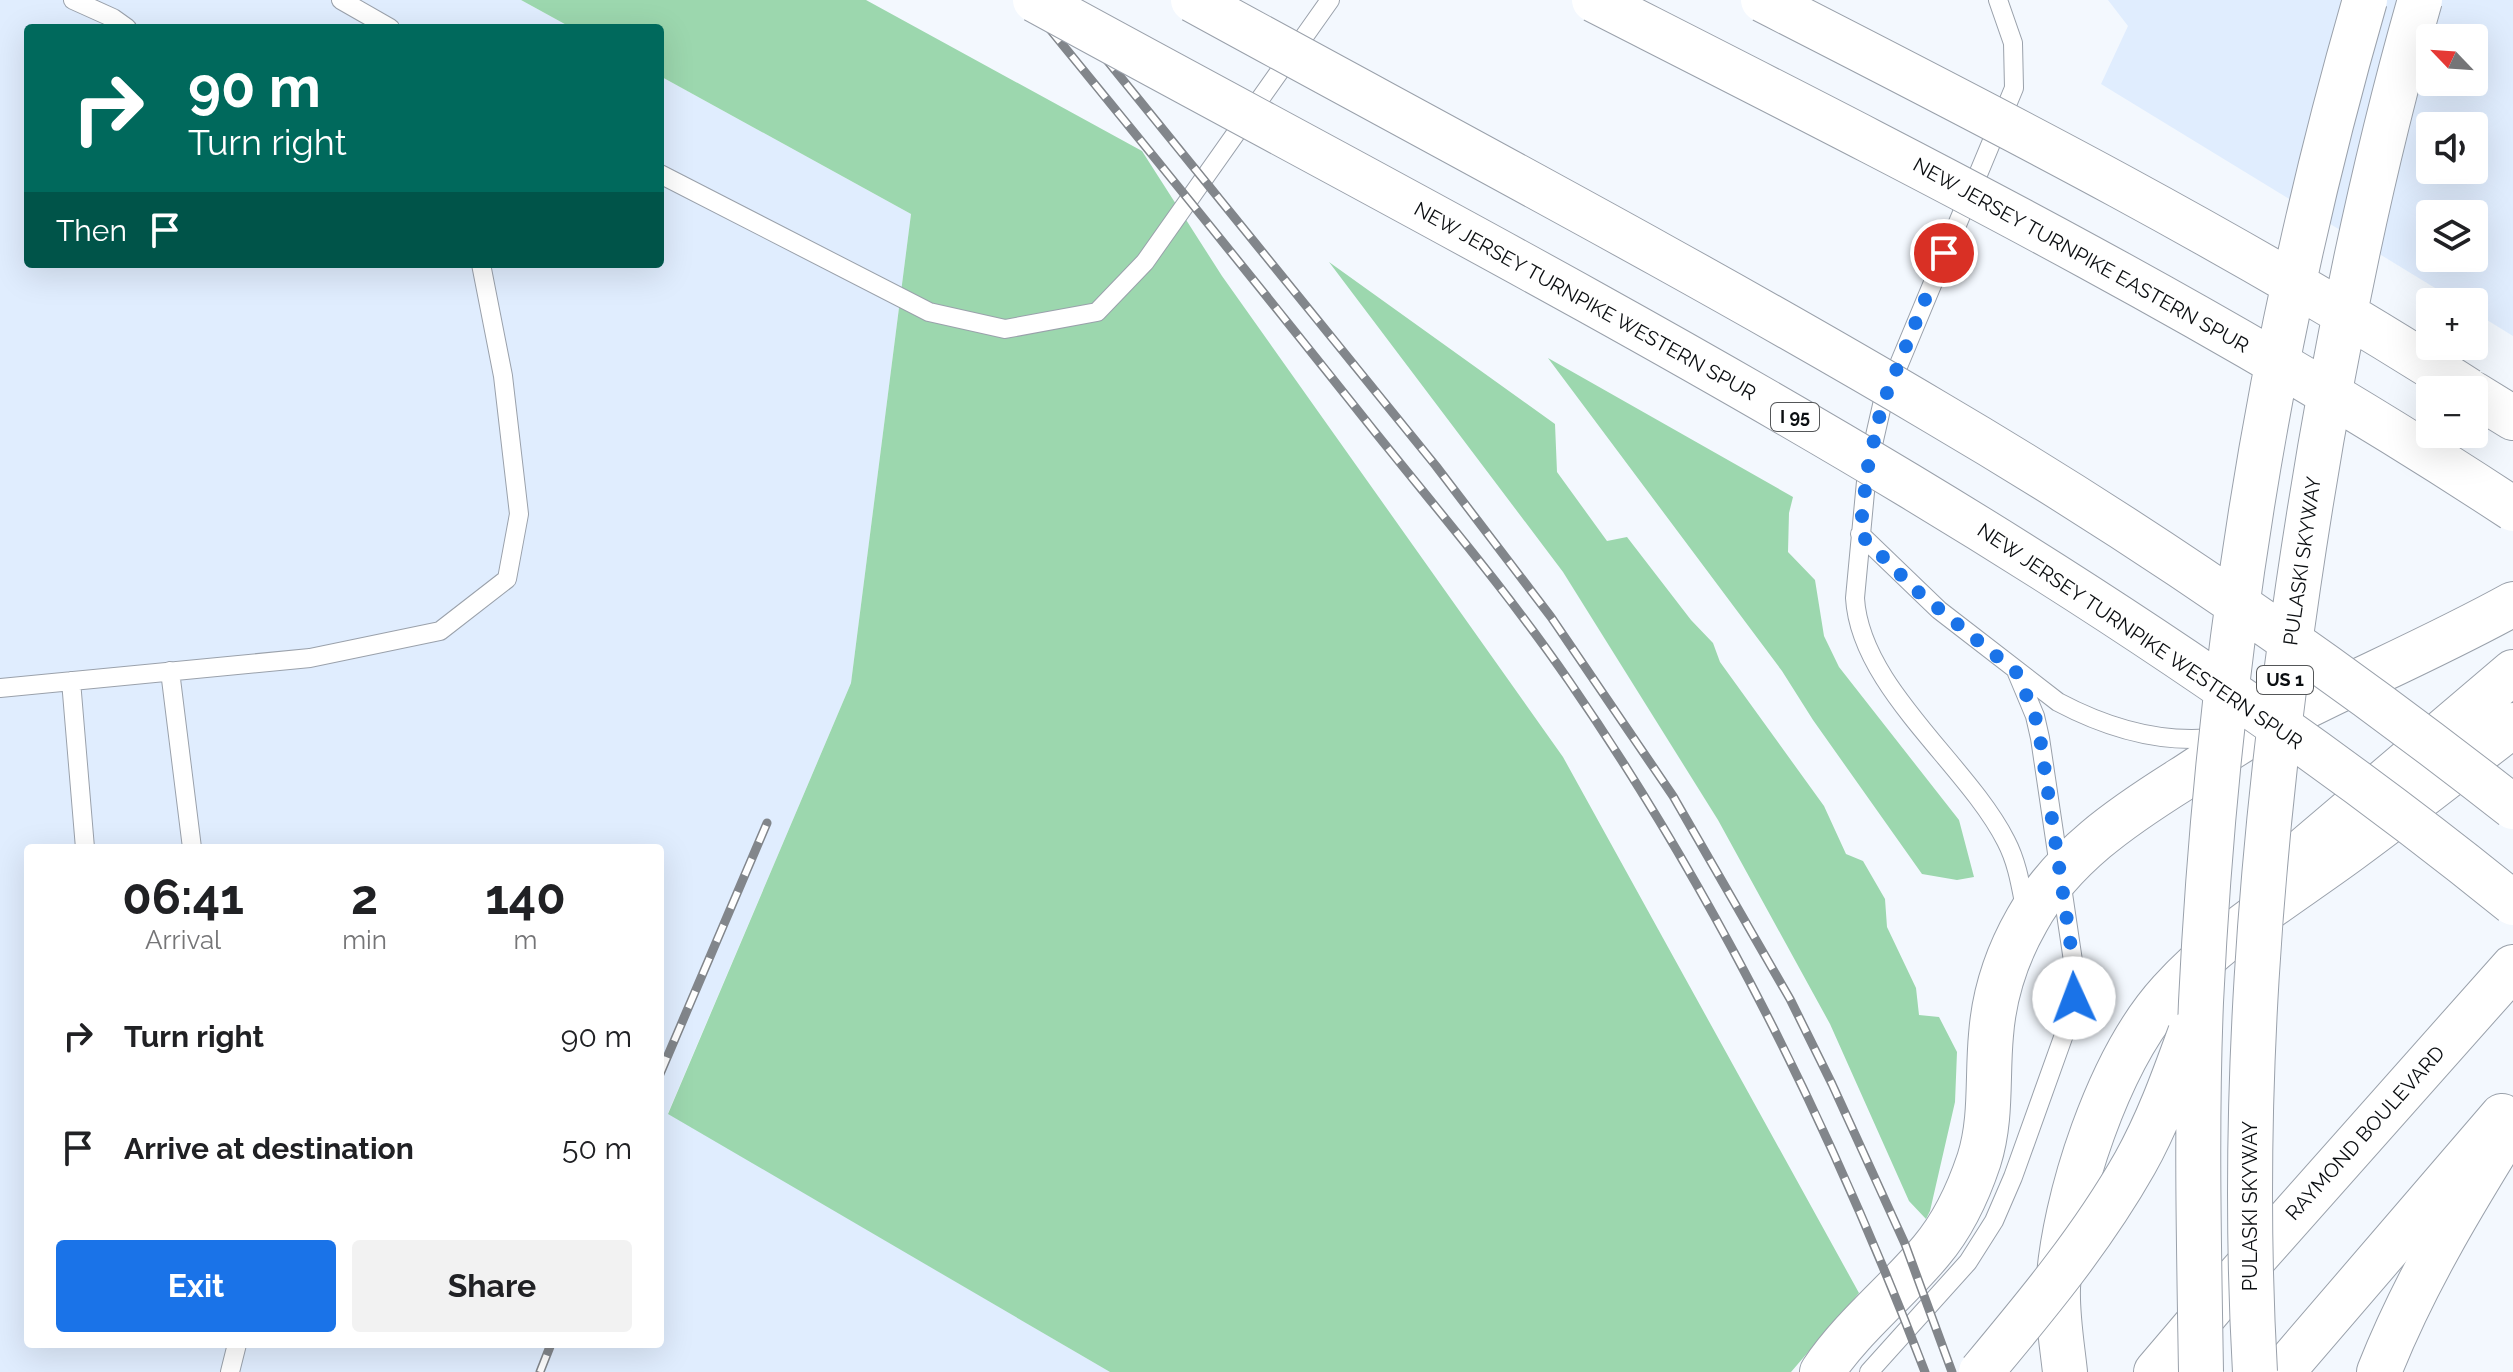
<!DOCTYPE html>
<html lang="en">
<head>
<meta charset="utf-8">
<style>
	:root { --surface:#fff; --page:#f2f2f2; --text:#202124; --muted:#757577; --accent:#1a73e8 }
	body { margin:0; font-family:Raleway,sans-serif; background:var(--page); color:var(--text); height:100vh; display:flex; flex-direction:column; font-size:30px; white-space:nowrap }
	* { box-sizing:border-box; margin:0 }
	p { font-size:26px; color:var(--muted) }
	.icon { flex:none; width:44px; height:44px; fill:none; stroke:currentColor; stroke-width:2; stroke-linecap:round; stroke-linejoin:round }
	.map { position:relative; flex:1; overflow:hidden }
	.side { position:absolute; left:24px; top:844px; width:640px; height:504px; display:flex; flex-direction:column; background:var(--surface); border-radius:8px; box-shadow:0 8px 32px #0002 }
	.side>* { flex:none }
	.hud { position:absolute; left:24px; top:24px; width:640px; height:244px; border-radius:8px; box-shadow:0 8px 32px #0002; background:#00695c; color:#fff; overflow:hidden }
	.needle { width:52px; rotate:295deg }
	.buttons { position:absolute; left:2416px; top:24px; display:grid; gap:16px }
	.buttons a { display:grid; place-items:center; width:72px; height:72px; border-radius:8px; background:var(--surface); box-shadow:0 8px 32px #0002; font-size:40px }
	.pin { position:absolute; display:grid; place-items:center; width:68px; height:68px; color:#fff; margin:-34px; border:4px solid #fff; border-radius:50%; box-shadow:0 2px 8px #0007 }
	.me { position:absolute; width:88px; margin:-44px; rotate:358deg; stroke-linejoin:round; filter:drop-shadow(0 0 6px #0008) }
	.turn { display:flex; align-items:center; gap:28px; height:168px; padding:0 32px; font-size:36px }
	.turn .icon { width:104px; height:104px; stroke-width:2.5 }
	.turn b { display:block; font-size:56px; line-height:68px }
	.then { display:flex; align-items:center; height:76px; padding:0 32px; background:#0003; gap:16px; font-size:30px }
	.eta { display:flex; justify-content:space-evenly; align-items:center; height:136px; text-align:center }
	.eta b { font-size:48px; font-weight:700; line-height:56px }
	.cta { display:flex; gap:16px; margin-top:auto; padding:16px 32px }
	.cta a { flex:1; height:92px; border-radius:8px; background:var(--accent); color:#fff; font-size:32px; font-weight:700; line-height:92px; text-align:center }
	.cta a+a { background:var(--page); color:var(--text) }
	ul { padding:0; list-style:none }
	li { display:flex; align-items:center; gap:24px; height:112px; padding:0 32px }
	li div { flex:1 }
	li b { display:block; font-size:30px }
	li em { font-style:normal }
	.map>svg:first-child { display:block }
	.built { fill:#e0edfe; fill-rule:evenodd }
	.green { fill:#9cd7ae }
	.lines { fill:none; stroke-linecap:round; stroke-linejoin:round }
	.lane-casing { stroke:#9aa1ab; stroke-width:20 }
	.primary-casing { stroke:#9aa1ab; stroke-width:46 }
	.highway-casing { stroke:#9aa1ab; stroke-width:46 }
	.lane { stroke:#fff; stroke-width:18 }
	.primary { stroke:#fff; stroke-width:44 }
	.highway { stroke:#fff; stroke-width:44 }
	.rail-casing { stroke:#82868b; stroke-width:9 }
	.rail { stroke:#fff; stroke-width:6; stroke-dasharray:18; stroke-linecap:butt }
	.highway-bridge-casing { stroke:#9aa1ab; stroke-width:46; stroke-linecap:butt }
	.highway-bridge { stroke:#fff; stroke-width:44 }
	.route { stroke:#1a73e8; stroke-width:14; stroke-dasharray:0 25.2 }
	.labels { text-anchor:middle; stroke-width:6; stroke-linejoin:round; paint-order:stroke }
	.shield { fill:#fff; stroke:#545658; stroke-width:2 }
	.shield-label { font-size:18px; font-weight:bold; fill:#0b0e11 }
	.street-label { font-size:20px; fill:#0b0e11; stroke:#fff }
</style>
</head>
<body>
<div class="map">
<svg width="2513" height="1372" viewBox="0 0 2513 1372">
	<rect width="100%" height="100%" fill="#f3f8fe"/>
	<path class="built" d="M0 0H521L572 28H28V264H660V76L911 214 851 683 668 1113 1110 1372H0ZM28 848H660V1344H28Z
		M2108 0H2513V336L2474 312V302H2458L2101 84 2128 26ZM2430 38H2474V82H2430ZM2430 126H2474V170H2430ZM2430 214H2474V258H2430Z"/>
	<path class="green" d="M521 0H866L1142 151 1222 276 1563 757 1859 1293 1791 1372H1110L668 1114 851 683 911 214 660 76V28H572Z
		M1329 262 1555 424 1557 472 1607 541 1627 537 1691 620 1713 643 1720 662 1824 806 1846 854 1863 861 1885 899 1887 927 1916 988 1919 1015 1939 1017 1957 1052 1955 1102 1930 1211 1926 1219 1909 1201 1830 1024 1718 820 1563 572Z
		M1548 358 1793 497 1789 513 1788 552 1815 580 1824 636 1839 667 1959 820 1974 877 1957 880 1922 874 1813 720 1782 671Z"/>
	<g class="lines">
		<g class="lane-casing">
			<path id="lane" d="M73 0 113 18 127 28
				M341 0 390 28
				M1998 0 2013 43 2014 88 1882 405 1867 471 1855 598C1860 687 1967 764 2006 841 2018 864 2021 888 2026 913
				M660 174 929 312 1005 329 1097 312 1145 262 1330 0
				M1860 534 1939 610 2058 702C2109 729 2163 745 2221 737
				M170 671 192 848
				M71 681 85 848
				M0 688 310 658 440 631 507 579 519 514 503 376 481 264
				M230 1372 237 1344
				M1869 1372 1968 1262 1994 1221 2013 1177 2070 1018 2074 998 2073 961 2040 738 2035 716 2017 673"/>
		</g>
		<g class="primary-casing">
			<path id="primary" d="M2156 1372 2219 1298 2513 967
				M2282 1372 2502 1116"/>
		</g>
		<g class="highway-casing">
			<path id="highway" d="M2474 394 2513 418
				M2298 855 2513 672
				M1822 1372C1853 1326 1896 1293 1931 1251 1953 1225 1968 1193 1979 1160 1992 1119 1987 1077 1991 1035 1994 995 2007 955 2027 920 2062 857 2123 816 2182 779 2207 763 2232 745 2258 731 2342 686 2430 650 2513 604
				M2065 1372C2062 1344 2057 1316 2058 1288 2063 1198 2109 1059 2170 992 2221 935 2289 895 2350 850 2405 810 2459 767 2513 725
				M2379 1372C2414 1283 2463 1203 2513 1122"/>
		</g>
		<use href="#lane" class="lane"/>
		<use href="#primary" class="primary"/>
		<use href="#highway" class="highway"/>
		<g class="rail-casing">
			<path id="rail" d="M1026 0C1143 143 1260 287 1375 432 1441 514 1509 594 1569 681 1716 894 1832 1130 1925 1372
				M1058 0 1436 466 1551 617 1673 796 1790 999 1832 1084 1905 1244 1952 1372
				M660 1074 767 823
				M540 1372 551 1344"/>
		</g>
		<use href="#rail" class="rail"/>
		<g class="highway-bridge-casing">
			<path id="highway-bridge" d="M1035 0C1541 277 2063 537 2513 903
				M1193 0C1441 136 1692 268 1935 412 2136 530 2330 663 2513 807
				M1594 0C1906 159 2220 316 2513 509
				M1763 0C2002 122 2242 245 2468 390
				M1981 1372C2036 1306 2092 1239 2135 1163 2158 1122 2174 1077 2190 1033
				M2201 1372C2199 1249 2196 1125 2201 1002 2217 664 2271 325 2365 0
				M2255 1372C2240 1109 2260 847 2298 587 2327 389 2365 192 2420 0"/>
		</g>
		<use href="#highway-bridge" class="highway-bridge"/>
	</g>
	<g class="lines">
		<path class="route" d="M1944 253 1882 405 1867 471 1860 534 1917 591 2017 673 2035 716 2040 738 2073 961 2074 998"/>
	</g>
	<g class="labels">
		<g class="shield">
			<rect x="1771" y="403" width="48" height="28" rx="6"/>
			<rect x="2257" y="666" width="56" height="28" rx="6"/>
		</g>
		<g class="shield-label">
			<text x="1795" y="423">I 95</text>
			<text x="2285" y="686">US 1</text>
		</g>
		<g class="street-label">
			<text transform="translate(2081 255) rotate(29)" y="7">NEW JERSEY TURNPIKE EASTERN SPUR</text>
			<text transform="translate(1585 301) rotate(29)" y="7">NEW JERSEY TURNPIKE WESTERN SPUR</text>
			<text transform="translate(2302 561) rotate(-82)" y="7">PULASKI SKYWAY</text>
			<text transform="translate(2140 636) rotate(34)" y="7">NEW JERSEY TURNPIKE WESTERN SPUR</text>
			<text transform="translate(2365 1133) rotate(-48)" y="7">RAYMOND BOULEVARD</text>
			<text transform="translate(2250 1206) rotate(-90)" y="7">PULASKI SKYWAY</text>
		</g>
	</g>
</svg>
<div class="buttons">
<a><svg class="needle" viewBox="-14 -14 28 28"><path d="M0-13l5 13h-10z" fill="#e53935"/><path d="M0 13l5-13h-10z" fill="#757577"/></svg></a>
<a><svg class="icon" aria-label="sound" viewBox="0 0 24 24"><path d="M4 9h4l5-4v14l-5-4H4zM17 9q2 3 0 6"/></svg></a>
<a><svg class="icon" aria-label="layers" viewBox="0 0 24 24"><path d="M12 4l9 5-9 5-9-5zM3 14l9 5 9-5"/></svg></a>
<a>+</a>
<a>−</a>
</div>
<div class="pin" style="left:1944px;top:253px;background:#d93025"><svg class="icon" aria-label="arrive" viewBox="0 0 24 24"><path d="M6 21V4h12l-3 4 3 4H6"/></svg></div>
<svg class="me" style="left:2074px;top:998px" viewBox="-20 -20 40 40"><circle r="19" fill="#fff"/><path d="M0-13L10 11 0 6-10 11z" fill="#1a73e8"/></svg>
<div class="hud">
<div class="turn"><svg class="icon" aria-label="right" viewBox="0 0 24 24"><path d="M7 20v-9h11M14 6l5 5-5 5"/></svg><div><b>90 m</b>Turn right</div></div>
<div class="then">Then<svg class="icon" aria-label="arrive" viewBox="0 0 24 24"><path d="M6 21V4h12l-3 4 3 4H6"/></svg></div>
</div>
<section class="side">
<div class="eta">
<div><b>06:41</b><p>Arrival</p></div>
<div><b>2</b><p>min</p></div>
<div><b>140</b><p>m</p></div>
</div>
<ul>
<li><svg class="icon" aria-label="right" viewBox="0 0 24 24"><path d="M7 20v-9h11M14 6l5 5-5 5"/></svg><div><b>Turn right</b></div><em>90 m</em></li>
<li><svg class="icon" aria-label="arrive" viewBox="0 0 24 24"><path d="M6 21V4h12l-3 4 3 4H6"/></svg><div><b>Arrive at destination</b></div><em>50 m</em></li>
</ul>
<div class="cta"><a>Exit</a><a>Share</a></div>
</section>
</div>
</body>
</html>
